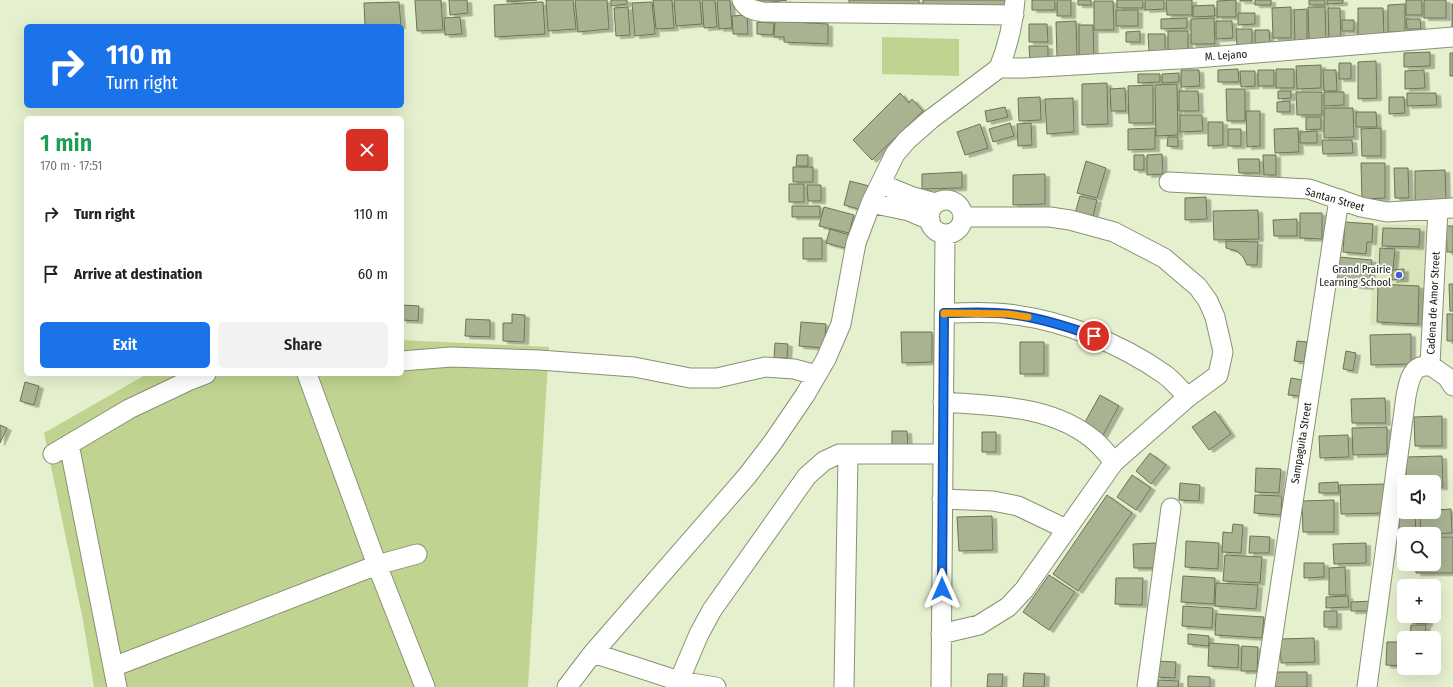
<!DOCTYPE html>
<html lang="en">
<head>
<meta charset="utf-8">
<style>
	:root { --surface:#fff; --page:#f2f2f2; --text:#222; --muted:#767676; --accent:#1a73e8 }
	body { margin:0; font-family:"Fira Sans Condensed",sans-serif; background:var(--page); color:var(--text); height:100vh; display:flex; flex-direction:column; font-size:15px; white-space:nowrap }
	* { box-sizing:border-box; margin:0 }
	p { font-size:13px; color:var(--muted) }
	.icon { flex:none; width:22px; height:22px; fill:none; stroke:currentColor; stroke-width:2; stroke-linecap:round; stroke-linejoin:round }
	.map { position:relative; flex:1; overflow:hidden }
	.drawer { position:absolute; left:24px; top:116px; width:380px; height:260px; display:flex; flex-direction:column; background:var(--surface); border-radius:6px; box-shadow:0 4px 16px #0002 }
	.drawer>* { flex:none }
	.banner { position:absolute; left:24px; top:24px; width:380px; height:84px; border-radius:6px; box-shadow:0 4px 16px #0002; background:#1a73e8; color:#fff; overflow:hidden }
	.buttons { position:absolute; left:1397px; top:475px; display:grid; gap:8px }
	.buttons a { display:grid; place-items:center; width:44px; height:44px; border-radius:6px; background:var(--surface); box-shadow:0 4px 16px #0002; font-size:20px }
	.pin { position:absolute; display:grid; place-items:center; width:34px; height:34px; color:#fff; margin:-17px; border:2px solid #fff; border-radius:50%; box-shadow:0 1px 4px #0007 }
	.me { position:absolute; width:44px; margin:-22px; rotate:0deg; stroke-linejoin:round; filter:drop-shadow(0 0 3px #0008) }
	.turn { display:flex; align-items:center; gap:14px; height:84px; padding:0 16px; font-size:18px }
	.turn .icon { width:52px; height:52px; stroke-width:2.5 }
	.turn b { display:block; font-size:28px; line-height:34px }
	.round { display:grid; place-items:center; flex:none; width:42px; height:42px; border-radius:6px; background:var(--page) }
	.summary { display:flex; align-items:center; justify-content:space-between; height:68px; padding:0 16px }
	h1 { font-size:24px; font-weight:600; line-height:30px; color:#1e9e55 }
	.button { display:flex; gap:8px; margin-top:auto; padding:8px 16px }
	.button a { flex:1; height:46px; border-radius:6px; background:var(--accent); color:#fff; font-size:16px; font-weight:600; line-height:46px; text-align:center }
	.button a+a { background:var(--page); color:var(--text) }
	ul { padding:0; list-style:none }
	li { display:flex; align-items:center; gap:12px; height:60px; padding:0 16px }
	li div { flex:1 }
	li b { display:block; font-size:15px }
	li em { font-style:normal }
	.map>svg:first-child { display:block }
	.built { fill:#d9e6bc }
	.green { fill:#c0d390 }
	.building { fill:#a9b392; stroke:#6b7455; filter:url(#shadow) }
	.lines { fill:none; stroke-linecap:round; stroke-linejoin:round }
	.minor-casing { stroke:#889272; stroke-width:21 }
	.minor { stroke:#fff; stroke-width:19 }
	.route-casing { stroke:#114b97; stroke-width:10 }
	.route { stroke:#1a73e8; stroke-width:7 }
	.slow { stroke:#f59e0b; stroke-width:7 }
	.poi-dot { fill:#485cd0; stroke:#fff; stroke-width:1.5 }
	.labels { text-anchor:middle; stroke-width:3.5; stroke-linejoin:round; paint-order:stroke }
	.street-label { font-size:11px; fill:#15180c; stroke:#fff }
	.poi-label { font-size:11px; fill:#15180c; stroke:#fff; text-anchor:end }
</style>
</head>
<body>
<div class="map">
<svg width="1453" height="687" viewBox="0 0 1453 687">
	<defs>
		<filter id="shadow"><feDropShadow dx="4.5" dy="2.5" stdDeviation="0" flood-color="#0004"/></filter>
	</defs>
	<rect width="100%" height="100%" fill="#e5f0ce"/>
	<path class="built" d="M1376 224 1428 225 1422 326 1370 325Z"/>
	<path class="green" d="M882 37 959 39V76L882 74Z
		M402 340 549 347 528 687H94L83 620 44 433 147 374H402Z"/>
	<path class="building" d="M415 0H441L443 30 417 31Z
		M449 0H467L468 13 450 15Z
		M507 0H537L507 2Z
		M546 0H573L576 29 548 31Z
		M575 0H607L609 29 578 32Z
		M611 0H627V4L611 6Z
		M653 0H672L674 28 656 29Z
		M674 0H700L702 24 676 26Z
		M702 0H715L717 27 704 28Z
		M717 0H730L732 28 719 29Z
		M758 0H787L758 4Z
		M849 0H919V8L849 7Z
		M923 0H1007V8L923 7Z
		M1032 0H1055V10H1032Z
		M1057 0H1071V16H1057Z
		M1078 0H1091V5H1078Z
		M1117 0H1143V8H1117Z
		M1145 0H1164V9L1145 10Z
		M1166 0H1192V15H1167Z
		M1236 0V17H1217V1Z
		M1240 0H1252V1H1240Z
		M1255 0H1271V5H1255Z
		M1309 0H1325V5H1309Z
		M1327 0H1343V3L1327 4Z
		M1406 0H1422V15H1406Z
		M1424 0H1446V18H1424Z
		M1094 1H1113L1114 30H1094Z
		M399 2 401 26H365L364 3Z
		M543 2 545 34 495 37 494 5Z
		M652 2 655 34 635 36 632 3Z
		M1405 4V32H1388V5Z
		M1452 4H1453V28H1452Z
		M1214 5 1215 16 1193 17V6Z
		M628 7 630 35 616 36 614 8Z
		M1291 7V38H1273L1272 8Z
		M1308 7H1325L1326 41H1309Z
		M1328 8H1340L1341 41H1329Z
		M1358 8H1383L1384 36H1358Z
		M1307 9V43H1295L1294 10Z
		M1116 10H1138V26H1116Z
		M1238 13H1255V24L1238 25Z
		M747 15 748 34H733L732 16Z
		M460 17 462 34 445 35 444 18Z
		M1187 18V28L1161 29V19Z
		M1214 18 1215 44H1191V19Z
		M1406 19H1420L1421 29H1407Z
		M1342 20H1354V31H1342Z
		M775 21 828 24V44L784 42V37H774Z
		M1076 21 1077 57H1057L1056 22Z
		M1216 21H1232L1233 38 1216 39Z
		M757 22 774 23 773 35 757 34Z
		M1029 24H1047L1048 42H1029Z
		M1079 25H1093L1094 59H1079Z
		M1236 29H1252V46H1237Z
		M1255 30H1269L1270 43H1255Z
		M1140 31V42H1126V32Z
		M1168 31H1188V51H1168Z
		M1148 34H1165V51H1149Z
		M1029 46H1048V63L1030 64Z
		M1430 52V66L1404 67V53Z
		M1450 53H1453V76H1450Z
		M1376 61 1377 98 1358 99V62Z
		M1339 63H1351V79H1339Z
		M1321 65V88L1297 89 1296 66Z
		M1238 69 1239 82H1218V70Z
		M1276 69H1294V88H1276Z
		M1181 70H1199L1200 86 1181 87Z
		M1258 70H1274V86H1258Z
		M1323 70H1336L1337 91H1324Z
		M1424 70 1425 88 1405 89V71Z
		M1240 71H1255V86L1241 87Z
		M1179 73V82L1162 83V74Z
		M1138 74H1160V82L1138 83Z
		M1107 83 1108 124 1082 125V84Z
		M1177 84 1178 135 1156 136 1155 85Z
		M1153 85V123H1129L1128 86Z
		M1125 88 1126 111H1111L1110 89Z
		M1226 89H1245V121H1227Z
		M1179 91H1198L1199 111H1179Z
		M1278 91H1291V98L1278 99Z
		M1296 92H1322V115H1297Z
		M1324 92H1344V105L1324 106Z
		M900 93 909 103 912 99 923 111 872 160 853 140Z
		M1407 93H1436L1437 105 1407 106Z
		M1040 97 1041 120 1019 121 1018 98Z
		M1389 97H1404L1405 113 1389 114Z
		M1073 98 1074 132 1047 134 1045 99Z
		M1290 101V112H1277V102Z
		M1005 107 1008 117 987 122 985 111Z
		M1324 108H1353L1354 137 1324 138Z
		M1246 111H1260V146L1247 147Z
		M1356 112H1376L1377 127H1356Z
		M1180 115H1202L1203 131 1180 132Z
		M1306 117H1321V129L1306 130Z
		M1208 122H1223V145L1208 146Z
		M1010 123 1014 136 993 142 989 129Z
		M1031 123 1032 145 1018 146 1017 124Z
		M980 124 988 148 965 155 957 132Z
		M1155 128V149L1128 150V129Z
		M1298 128 1299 152 1275 153 1274 129Z
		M1381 128V156H1362L1361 129Z
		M1228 129H1241V146H1228Z
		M1317 131V143H1300V132Z
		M1168 137H1178V147L1167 146Z
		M1322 140H1352L1353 153 1323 154Z
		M1162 154 1163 174 1147 175V155Z
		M797 155H808V166H796Z
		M1134 155H1144V170H1134Z
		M1263 155H1276V175H1264Z
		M1238 159H1259L1260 173H1239Z
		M1086 161 1106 168 1097 198 1077 193Z
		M1361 163H1385V198L1362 199Z
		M793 167H813V182H793Z
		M1394 168H1408L1409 198H1395Z
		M1445 170 1446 200 1415 201V171Z
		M962 172V188L922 189V174Z
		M1045 174V204L1013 205V175Z
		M850 181 869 186 862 210 844 205Z
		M789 184H804V202H789Z
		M807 185H821V201H808Z
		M1080 196 1097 200 1092 221 1074 217Z
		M1206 197 1207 219 1185 220V198Z
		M792 206H820V217H792Z
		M824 207 854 215 849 233 819 226Z
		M1258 210 1259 239 1214 240 1213 211Z
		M1300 213H1322V239L1300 238Z
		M1297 219V236H1274L1273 220Z
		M1345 222 1373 224 1372 242H1367L1366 254 1343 252Z
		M1446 226H1453V252H1447Z
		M1383 228 1420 229 1419 247 1382 246Z
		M830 229 849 235 845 248 826 243Z
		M803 238H822V259H803Z
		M1226 241 1258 242 1257 265H1247L1243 257 1237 251 1226 248Z
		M1380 248 1395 249 1393 270 1379 269Z
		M1339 257 1372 260 1369 287 1337 284Z
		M1404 269V279L1392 280V270Z
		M1378 284 1419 286 1418 324 1377 322Z
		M1449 284H1453V311H1450Z
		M402 305 419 306 418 321 402 320Z
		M512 314 525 315 524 342 503 341V323H512Z
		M1447 314H1453V341H1447Z
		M466 319 490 320V337L465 336Z
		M801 322 826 324 824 348 799 346Z
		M901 332H932V362L902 363Z
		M1411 334V364L1371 365 1370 335Z
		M1297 341 1307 342 1304 362 1294 361Z
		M1020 342H1044V374H1020Z
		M775 343 788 344 787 358H774Z
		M1346 351 1356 353 1353 371 1343 369Z
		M1291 378 1302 380 1300 396 1288 395Z
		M25 382 39 386 34 405 20 401Z
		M1100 395 1119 406 1103 435 1084 424Z
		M1385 398 1386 423H1352L1351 399Z
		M1215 411 1231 434 1209 450 1192 427Z
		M1442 416V446H1415L1414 417Z
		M0 425 7 428 0 443Z
		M1387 427V454L1353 455 1352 428Z
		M892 431H907L908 449H892Z
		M982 432H996V452H982Z
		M1348 435 1349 457 1320 458 1319 436Z
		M1150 453 1166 465 1151 484 1136 471Z
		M1442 456 1443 487H1434V482H1406V457Z
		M1256 468 1281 469 1279 493 1255 492Z
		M1132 475 1151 488 1136 510 1117 497Z
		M1338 482 1339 493H1319V483Z
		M1180 483 1200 485 1199 501 1179 500Z
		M1385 484 1386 513 1341 514 1340 485Z
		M1401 489H1404V506H1401Z
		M1107 495 1132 513 1078 591 1053 574Z
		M1255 495 1282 496 1281 515 1254 513Z
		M1334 500V532H1303L1302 501Z
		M1399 508H1404V512H1416L1415 534 1399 535Z
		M1451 509 1452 533 1421 534 1420 512H1434V510Z
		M992 516 993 550 959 551 957 517Z
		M1233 524 1243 525 1241 553 1222 552 1223 532 1232 533Z
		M1250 536 1270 537 1269 553H1249Z
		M1434 537H1453V573H1416V564H1434Z
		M1186 541 1219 543 1218 569 1185 567Z
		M1157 543 1158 568H1134L1133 544Z
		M1366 543V563L1334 564 1333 544Z
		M1225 555 1262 557 1260 583 1223 581Z
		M1304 563H1324V577L1304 578Z
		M1345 567 1346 595H1329V568Z
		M1049 575 1075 592 1049 630 1023 612Z
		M1183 576 1215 578 1214 604 1181 602Z
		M1116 578H1143L1142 605 1115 604Z
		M1216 583 1258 585 1256 609 1215 606Z
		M1348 596 1349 607 1326 608V597Z
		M1373 601V611H1351V602Z
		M1183 606 1213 608 1212 628 1182 626Z
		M1324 611H1337V627H1324Z
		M1216 614 1264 617 1262 638 1215 635Z
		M1413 616H1428V624L1412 623Z
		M1411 625H1426L1425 638H1410Z
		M1188 634 1209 636V646L1188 644Z
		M1314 638 1315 662 1281 663 1280 639Z
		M1387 642H1404V666L1386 665Z
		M1209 643 1239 645 1238 668 1208 666Z
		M1242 646 1258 647 1257 671H1241Z
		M1157 661 1176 662 1175 678 1156 677Z
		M1275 672H1307V687H1275Z
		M1024 673 1045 674 1044 687H1023Z
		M988 674H1003L1002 687H987Z
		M1188 676 1210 677V687H1188Z
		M1158 680 1179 681 1178 687H1158Z"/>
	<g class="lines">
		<g class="minor-casing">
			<path id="minor" d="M742 0C746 9 753 10 763 12L1014 15
				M999 68H1024L1196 58 1453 37
				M999 68C1008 46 1013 24 1015 0
				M1169 182 1309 189 1361 207 1387 212 1453 208
				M881 184 913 197 935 203
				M929 217a17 17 0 1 1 34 0a17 17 0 1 1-34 0Z
				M871 203 909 211 930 220
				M1438 209 1430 365 1447 377 1453 386
				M944 313C965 313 987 311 1008 314 1062 320 1120 343 1164 374 1173 380 1180 390 1188 397
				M402 361 451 357 539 360 634 367 690 378H717L765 367 794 369 816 375
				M307 374 377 565 425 687
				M943 402C995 406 1053 405 1095 441 1102 447 1108 455 1114 462
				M69 444 117 687
				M53 454 129 409 188 381 206 374
				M942 499 993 501 1018 506 1066 529
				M941 634 979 625 1008 607 1024 590 1114 462 1188 397 1218 375 1223 352 1215 317 1208 301 1198 287 1164 258 1114 232 1070 220 1050 217H964
				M593 653 679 681 716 687
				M113 667 377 565 417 554
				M679 681 699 634 712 610 807 476 824 461 839 454H943
				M567 687 593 653 747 476 773 442 805 395 826 359 841 324 856 243 871 203 895 154 907 140 931 119 999 68
				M844 687 848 454
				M941 687 945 235
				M1147 687 1171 508
				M1265 687 1339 199
				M1367 687 1406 396C1408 387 1410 371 1420 367 1423 366 1427 366 1430 365"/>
		</g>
		<use href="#minor" class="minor"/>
	</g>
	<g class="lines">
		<g class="route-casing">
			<path id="route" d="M942 589 944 313C965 313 988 311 1009 314 1038 317 1066 326 1094 336"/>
		</g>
		<use href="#route" class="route"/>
		<path class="slow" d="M944 314V313L1008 314 1028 317"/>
	</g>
	<circle class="poi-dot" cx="1399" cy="275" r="4"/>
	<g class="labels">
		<g class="street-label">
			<text transform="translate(1226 55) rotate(-4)" y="4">M. Lejano</text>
			<text transform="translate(1335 199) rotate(16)" y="4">Santan Street</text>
			<text transform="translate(1433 303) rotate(-87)" y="4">Cadena de Amor Street</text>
			<text transform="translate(1301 443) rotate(-81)" y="4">Sampaguita Street</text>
		</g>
		<g class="poi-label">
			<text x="1391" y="273">Grand Prairie<tspan x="1391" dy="13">Learning School</tspan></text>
		</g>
	</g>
</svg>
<div class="buttons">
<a><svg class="icon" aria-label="sound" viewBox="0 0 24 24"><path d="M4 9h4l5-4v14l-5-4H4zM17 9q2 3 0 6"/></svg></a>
<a><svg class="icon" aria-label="search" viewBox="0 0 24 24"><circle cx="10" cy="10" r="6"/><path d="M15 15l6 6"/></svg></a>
<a>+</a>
<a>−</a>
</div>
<div class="pin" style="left:1094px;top:336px;background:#d93025"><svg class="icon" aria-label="arrive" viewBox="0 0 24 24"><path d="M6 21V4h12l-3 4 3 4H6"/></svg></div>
<svg class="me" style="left:942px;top:589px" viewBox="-20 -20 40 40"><path d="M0-17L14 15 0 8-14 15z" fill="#1a73e8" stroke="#fff" stroke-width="4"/></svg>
<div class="banner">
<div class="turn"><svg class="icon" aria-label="right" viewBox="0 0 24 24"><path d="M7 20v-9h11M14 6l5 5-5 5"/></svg><div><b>110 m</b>Turn right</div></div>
</div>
<section class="drawer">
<div class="summary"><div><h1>1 min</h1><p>170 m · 17:51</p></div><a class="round" style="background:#d93025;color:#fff"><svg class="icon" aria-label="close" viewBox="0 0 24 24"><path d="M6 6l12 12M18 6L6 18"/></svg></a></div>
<ul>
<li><svg class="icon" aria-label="right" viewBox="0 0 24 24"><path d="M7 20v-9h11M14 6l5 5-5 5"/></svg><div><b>Turn right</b></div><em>110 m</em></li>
<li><svg class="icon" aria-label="arrive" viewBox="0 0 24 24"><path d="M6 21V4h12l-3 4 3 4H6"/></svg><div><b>Arrive at destination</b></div><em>60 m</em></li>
</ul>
<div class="button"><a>Exit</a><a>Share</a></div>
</section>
</div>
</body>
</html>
